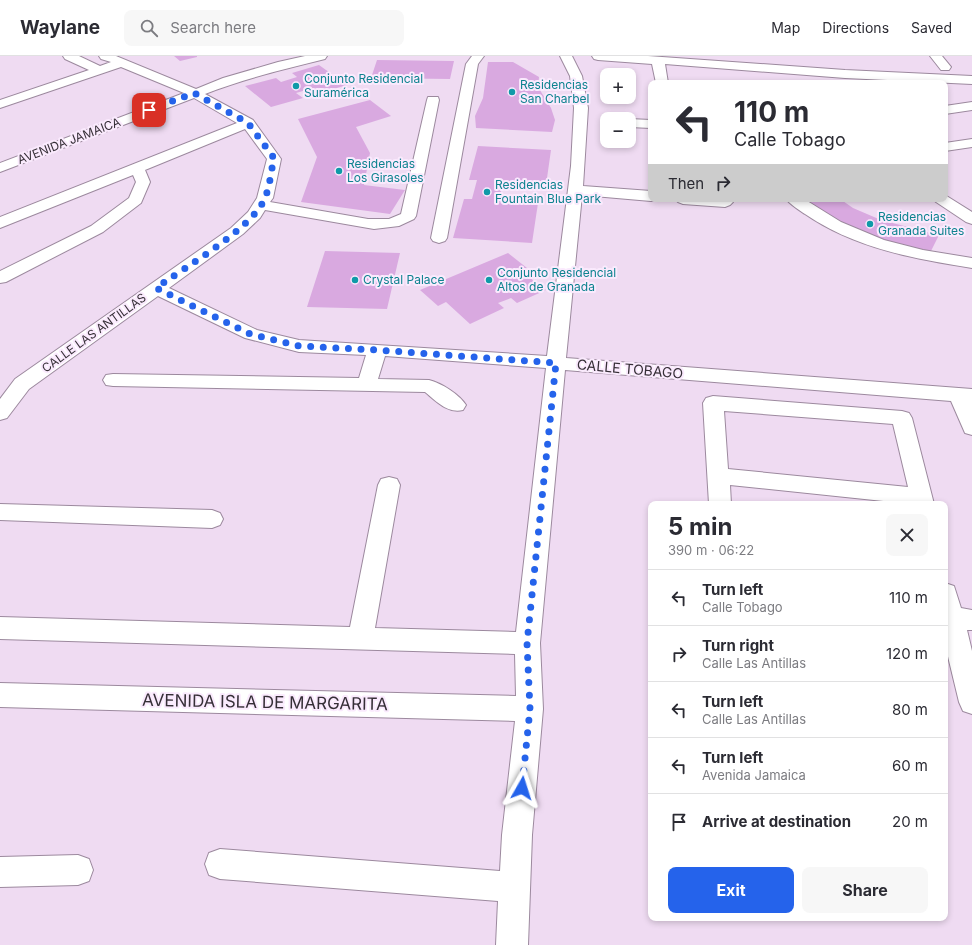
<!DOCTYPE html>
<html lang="en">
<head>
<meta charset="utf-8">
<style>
	:root { --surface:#fff; --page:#f7f7f7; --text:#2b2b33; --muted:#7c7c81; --line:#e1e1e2; --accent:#2563eb }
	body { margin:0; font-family:Inter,sans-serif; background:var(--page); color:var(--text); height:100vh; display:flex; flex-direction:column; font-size:15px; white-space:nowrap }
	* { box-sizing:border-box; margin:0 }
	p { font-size:13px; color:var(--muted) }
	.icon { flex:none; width:22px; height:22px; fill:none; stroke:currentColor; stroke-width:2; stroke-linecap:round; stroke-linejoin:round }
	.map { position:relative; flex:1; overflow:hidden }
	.panel { position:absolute; left:648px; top:445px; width:300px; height:420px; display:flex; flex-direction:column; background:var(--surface); border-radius:8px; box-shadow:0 2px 6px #0003 }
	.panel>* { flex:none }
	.top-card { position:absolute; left:648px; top:24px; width:300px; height:122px; border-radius:8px; box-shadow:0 2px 6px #0003; background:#fff; color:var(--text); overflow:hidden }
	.fabs { position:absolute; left:600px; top:12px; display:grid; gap:8px }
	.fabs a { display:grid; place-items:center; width:36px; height:36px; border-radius:8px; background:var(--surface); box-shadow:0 2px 6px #0003; font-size:20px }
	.pin { position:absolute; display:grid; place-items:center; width:34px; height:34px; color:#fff; margin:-17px; border-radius:8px; box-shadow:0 2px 6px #0006 }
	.me { position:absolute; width:44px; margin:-22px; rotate:6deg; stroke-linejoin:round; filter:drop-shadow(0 0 3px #0008) }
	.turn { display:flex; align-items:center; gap:14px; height:84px; padding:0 20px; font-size:18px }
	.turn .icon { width:52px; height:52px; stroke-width:2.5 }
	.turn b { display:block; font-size:28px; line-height:34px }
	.then { display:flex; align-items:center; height:38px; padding:0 20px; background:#0003; gap:8px; font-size:15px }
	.round { display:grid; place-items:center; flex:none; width:42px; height:42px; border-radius:8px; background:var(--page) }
	.headline { display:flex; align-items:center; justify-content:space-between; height:68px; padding:0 20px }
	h1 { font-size:24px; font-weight:700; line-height:30px }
	.action { display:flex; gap:8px; margin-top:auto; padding:8px 20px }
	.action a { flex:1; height:46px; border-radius:8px; background:var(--accent); color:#fff; font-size:16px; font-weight:700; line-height:46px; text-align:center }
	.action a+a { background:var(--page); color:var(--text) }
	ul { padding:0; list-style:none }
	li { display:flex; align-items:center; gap:12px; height:56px; padding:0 20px; border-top:1px solid var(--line) }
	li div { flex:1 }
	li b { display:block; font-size:15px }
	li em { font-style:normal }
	header { display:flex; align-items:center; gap:24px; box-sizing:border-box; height:56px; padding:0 20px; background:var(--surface); border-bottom:1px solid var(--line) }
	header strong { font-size:19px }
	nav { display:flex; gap:22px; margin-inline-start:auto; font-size:14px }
	.search { width:280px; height:36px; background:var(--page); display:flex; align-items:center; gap:10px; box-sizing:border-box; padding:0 14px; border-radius:8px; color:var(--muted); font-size:15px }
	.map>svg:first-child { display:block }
	.building { fill:#d9a9e0 }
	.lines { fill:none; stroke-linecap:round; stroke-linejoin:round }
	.minor-casing { stroke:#9c899e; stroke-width:2 }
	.minor { fill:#fff; fill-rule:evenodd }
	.route { stroke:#2563eb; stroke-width:7; stroke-dasharray:0 12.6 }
	.culture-dot { fill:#0f9aa8; stroke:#faeafd; stroke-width:1.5 }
	.labels { text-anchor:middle; stroke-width:4; stroke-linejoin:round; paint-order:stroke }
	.far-culture-label { font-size:12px; fill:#0d838f; stroke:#faeafd; text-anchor:start }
	.far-street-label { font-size:12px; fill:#362f37; stroke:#faeafd }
	.street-label { font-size:14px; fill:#362f37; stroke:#faeafd }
	.near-street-label { font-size:17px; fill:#362f37; stroke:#faeafd }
</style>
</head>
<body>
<header>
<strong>Waylane</strong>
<div class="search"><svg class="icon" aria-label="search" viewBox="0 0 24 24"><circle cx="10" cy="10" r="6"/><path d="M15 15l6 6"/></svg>Search here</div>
<nav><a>Map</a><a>Directions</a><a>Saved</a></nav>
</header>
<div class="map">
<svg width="972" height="889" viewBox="0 0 972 889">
	<rect width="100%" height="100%" fill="#efdbf2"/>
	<path class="building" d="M174 0H197V1L180 5Z
		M377 4 454 5 450 23 371 22Z
		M488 6H513L539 21 538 31 551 52 555 64 552 76 476 72 475 60 483 42Z
		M319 9 347 29 320 37 313 32 296 37 303 42 271 51 245 30 276 22 281 26 297 21 292 17Z
		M370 44 391 60 356 71 370 97 364 129 405 134 390 158 301 146 317 101 298 63Z
		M478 90 551 94 546 129 503 126 499 144 538 147 532 187 453 182 464 143H472L477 124H469Z
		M804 143H840L853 152 881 164 939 179 930 197 892 187 853 173 824 157Z
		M325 195 400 197 387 253 307 251Z
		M508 197 527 212 521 215 546 234 517 247 511 242 498 247 504 252 470 268 446 246 438 250 420 234Z"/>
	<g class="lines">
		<g class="minor-casing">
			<path id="minor" d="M63 0H79L100 10 111 6 101 3 99 0H116L196 33 223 22 278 6 305 0H327L325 3C284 13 244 23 205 38L253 64 281 103 273 142 270 146 368 163H389L401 158 427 44 428 41H438L439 44 416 160 414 163 399 170 374 173 265 154 260 162 243 178 169 232 257 274 299 284 547 300 571 110 574 52 570 20 560 0H572L582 20 588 52 583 130 651 135V143H657L651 145 582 139 566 302 972 333V379L965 377 951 345 565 314 540 587 543 653 532 779 528 889H496L498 845 220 823 209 819 205 808 209 797 220 793 500 815 502 779 515 665 0 651V627L516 640 515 598 0 583V561L350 571 378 429 381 423 389 421 397 423 400 429 375 572 516 576 546 312 385 300 378 323 429 324C441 327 459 338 466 349L463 354C448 358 436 345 425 336L113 330 106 329 103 324 106 319 113 318 359 322 366 299 299 296 245 282 158 240 29 333 7 362 0 364V343L15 323 231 172 248 156 257 142 267 103 245 73 145 114 150 126 141 147 103 176 6 226 0 227V215L91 170 129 142 136 126 133 119 0 172V161L237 67 194 42 0 116V107L184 37 121 11 0 52V44L89 14 65 3Z
				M472 0H484L478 8 447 182 445 185 439 187 433 185 431 182 466 8Z
				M592 0H648L845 14 972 20V28L845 22 665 8 668 27H656L652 8 598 4 594 3Z
				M930 0H942L951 11 949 14H941Z
				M972 46V54L945 58V50Z
				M629 63 651 64V72L629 71Z
				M972 83V91L945 95V87Z
				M945 139 972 156V168L966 166 936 146 933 143H945Z
				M675 143H731L733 146 730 149 725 151 683 148 678 146Z
				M786 143H804L841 166 884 184 923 194 972 202V212C915 203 854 192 805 158 799 154 791 149 786 143Z
				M713 340 902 355 909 357 912 362 934 448H912L730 429 731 448H709L703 347 706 342ZM724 355 893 368 908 431 728 413Z
				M0 448 212 454 220 457 223 463 220 469 212 472 0 464Z
				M945 527 954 530 961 552 972 554V574H967L972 595V658L963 655 959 646 945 588Z
				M78 799 89 803 93 814 89 825 78 829 0 831V801Z"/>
		</g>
		<use href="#minor" class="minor"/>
	</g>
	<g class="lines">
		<path class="route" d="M149 54 194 37 248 67 274 102C271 115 270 130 265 142 253 172 184 212 156 232L250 278 299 290 377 294 556 307 527 587 530 653 522 732"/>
	</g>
	<g class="culture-dot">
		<circle cx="296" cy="30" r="4"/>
		<circle cx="512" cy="36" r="4"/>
		<circle cx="339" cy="115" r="4"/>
		<circle cx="487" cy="136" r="4"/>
		<circle cx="870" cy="168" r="4"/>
		<circle cx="355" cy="224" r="4"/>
		<circle cx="489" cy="224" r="4"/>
	</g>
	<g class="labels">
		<g class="far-culture-label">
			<text x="304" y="27">Conjunto Residencial<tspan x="304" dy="14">Suramérica</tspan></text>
			<text x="520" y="33">Residencias<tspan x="520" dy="14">San Charbel</tspan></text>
			<text x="347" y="112">Residencias<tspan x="347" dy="14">Los Girasoles</tspan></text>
			<text x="495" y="133">Residencias<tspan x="495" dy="14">Fountain Blue Park</tspan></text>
			<text x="878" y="165">Residencias<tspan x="878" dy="14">Granada Suites</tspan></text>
			<text x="497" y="221">Conjunto Residencial<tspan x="497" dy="14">Altos de Granada</tspan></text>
			<text x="363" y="228">Crystal Palace</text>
		</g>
		<g class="far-street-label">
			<text transform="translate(69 85) rotate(-21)" y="4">AVENIDA JAMAICA</text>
			<text transform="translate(94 277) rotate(-36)" y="4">CALLE LAS ANTILLAS</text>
		</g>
		<g class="street-label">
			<text transform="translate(630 313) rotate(5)" y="5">CALLE TOBAGO</text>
		</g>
		<g class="near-street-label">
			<text transform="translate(265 646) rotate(1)" y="6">AVENIDA ISLA DE MARGARITA</text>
		</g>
	</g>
</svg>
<div class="fabs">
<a>+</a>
<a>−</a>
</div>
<div class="pin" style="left:149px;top:54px;background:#d93025"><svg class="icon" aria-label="arrive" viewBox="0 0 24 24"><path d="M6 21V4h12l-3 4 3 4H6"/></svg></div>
<svg class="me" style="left:522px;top:732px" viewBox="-20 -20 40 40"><path d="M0-17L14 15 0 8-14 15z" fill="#2563eb" stroke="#fff" stroke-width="4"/></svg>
<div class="top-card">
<div class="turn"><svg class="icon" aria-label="left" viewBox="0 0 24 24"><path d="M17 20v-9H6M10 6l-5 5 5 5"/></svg><div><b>110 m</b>Calle Tobago</div></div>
<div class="then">Then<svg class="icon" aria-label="right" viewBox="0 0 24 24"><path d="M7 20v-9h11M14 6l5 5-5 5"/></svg></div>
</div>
<section class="panel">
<div class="headline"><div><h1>5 min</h1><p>390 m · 06:22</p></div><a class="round"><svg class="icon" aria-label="close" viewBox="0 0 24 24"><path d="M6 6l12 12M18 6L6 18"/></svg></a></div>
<ul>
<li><svg class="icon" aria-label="left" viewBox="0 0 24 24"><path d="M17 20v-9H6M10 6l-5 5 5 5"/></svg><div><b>Turn left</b><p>Calle Tobago</p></div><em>110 m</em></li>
<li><svg class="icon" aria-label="right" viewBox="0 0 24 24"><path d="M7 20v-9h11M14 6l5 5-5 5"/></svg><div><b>Turn right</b><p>Calle Las Antillas</p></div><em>120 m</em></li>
<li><svg class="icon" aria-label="left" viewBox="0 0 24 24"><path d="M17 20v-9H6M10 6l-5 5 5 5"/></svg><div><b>Turn left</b><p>Calle Las Antillas</p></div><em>80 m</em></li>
<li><svg class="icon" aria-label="left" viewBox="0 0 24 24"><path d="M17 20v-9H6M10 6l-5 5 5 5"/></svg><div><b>Turn left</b><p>Avenida Jamaica</p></div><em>60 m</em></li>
<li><svg class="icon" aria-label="arrive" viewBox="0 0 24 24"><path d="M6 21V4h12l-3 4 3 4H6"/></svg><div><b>Arrive at destination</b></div><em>20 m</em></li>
</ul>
<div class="action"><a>Exit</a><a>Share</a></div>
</section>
</div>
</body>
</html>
